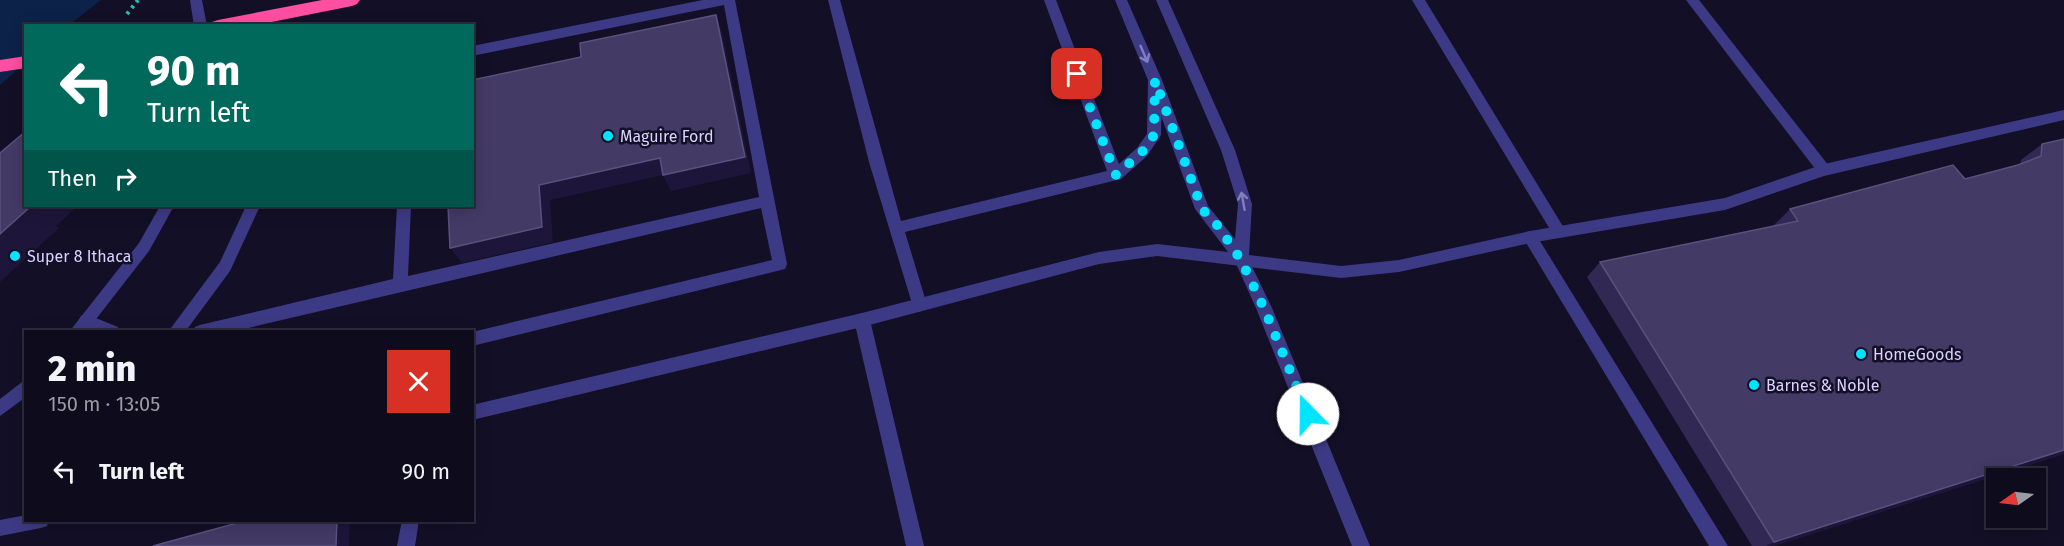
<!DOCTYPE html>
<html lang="en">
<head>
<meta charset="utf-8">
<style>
	:root { --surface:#0e0b1c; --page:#1c1929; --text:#f1f3f6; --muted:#9b9ba3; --line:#2e2b3b }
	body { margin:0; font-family:"Fira Sans",sans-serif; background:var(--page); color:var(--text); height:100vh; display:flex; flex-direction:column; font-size:22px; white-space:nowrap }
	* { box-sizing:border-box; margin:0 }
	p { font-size:20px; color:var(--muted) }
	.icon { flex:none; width:33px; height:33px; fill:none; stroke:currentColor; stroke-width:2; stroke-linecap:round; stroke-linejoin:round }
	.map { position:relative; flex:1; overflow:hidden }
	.sheet { position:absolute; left:24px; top:330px; width:450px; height:192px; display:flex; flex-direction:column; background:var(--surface); border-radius:0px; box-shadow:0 3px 15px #0003,0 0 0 2px var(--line) }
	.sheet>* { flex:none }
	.banner { position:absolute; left:24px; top:24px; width:450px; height:183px; border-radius:0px; box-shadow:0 3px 15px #0003,0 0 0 2px var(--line); background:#00695c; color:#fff; overflow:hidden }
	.needle { width:39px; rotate:256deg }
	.buttons { position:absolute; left:1986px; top:468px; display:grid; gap:12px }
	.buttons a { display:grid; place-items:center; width:60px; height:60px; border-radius:0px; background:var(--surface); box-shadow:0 3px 15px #0003,0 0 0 2px var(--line); font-size:30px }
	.pin { position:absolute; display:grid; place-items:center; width:51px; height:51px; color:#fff; margin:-26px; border-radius:12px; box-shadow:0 3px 9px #0006 }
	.me { position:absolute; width:66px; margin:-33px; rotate:338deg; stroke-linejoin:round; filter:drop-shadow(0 0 4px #0008) }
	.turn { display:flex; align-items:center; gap:21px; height:126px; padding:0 24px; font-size:27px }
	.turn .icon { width:78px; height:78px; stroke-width:2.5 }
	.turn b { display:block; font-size:42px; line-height:51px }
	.then { display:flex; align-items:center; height:57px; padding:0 24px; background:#0003; gap:12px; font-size:22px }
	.round { display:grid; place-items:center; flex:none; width:63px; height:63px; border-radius:0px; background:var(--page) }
	.headline { display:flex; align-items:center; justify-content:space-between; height:102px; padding:0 24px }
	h1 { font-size:36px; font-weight:800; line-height:45px }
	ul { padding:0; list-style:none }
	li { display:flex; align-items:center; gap:18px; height:78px; padding:0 24px }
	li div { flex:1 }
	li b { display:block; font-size:22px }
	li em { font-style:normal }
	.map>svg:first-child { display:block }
	.water { fill:#0c2248 }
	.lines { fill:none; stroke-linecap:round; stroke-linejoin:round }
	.path { stroke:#2fb8b0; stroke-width:4; stroke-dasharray:3 4.5; stroke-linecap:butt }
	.lane { fill:#3d3a85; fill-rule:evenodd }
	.street { fill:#3d3a85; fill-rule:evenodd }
	.highway { fill:#ff4fa3; fill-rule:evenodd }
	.wall { fill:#312854 }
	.shaded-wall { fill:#1d163a }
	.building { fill:#433a66; stroke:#5a527e; stroke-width:1.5 }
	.oneway { stroke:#837fbc }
	.route { stroke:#00e5ff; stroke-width:10; stroke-dasharray:0 18 }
	.poi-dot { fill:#00e5ff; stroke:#130f26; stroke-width:2 }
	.labels { text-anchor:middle; stroke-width:5; stroke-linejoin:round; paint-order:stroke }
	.poi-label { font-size:16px; fill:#d9d4ff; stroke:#130f26; text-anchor:start }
</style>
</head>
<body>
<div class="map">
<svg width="2064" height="546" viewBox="0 0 2064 546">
	<rect width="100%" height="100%" fill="#130f26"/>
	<path class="water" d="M0 0H101L69 25 26 26 25 63 0 85Z"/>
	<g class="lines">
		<path class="path" d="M127 14 138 0"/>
		<path class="lane" d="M703 0H735L787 264 785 269 472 346V332L772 260 761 208 231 332H193L195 327 200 325 393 279 397 206H411L408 276 759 197 724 5 472 56V46Z
			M828 0H840L901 221 1107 171 1044 0H1056L1119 164 1137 148 1147 134 1148 80 1155 75 1162 80 1161 135 1147 156 1121 179 905 232 927 305 924 310 919 312 914 310 869 162Z
			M1412 0H1425L1564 228 1566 232 1564 236 1559 238 1554 236Z
			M1686 0H1699L1829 166 1831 170 1829 174H1819Z
			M246 206H260L230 271 185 332H168L220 262Z
			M1530 231 1535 233 1728 546H1709L1525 241 1523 237 1525 233Z
			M1241 253 1246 254 1272 308 1370 546H1352L1256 308 1234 259 1236 254Z
			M862 313 867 315 870 320 924 546H906L854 320 857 315Z
			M86 314 118 327 120 332H94L81 326 78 321 81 316Z
			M402 520H419L415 546H397Z"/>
		<path class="street" d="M190 0H202L207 26H194Z
			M1115 0H1127L1162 80 1208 206 1235 239 1238 204 1221 150 1156 0H1168L1235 150 1252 204 1249 255 1341 266 1399 260 1530 231 1725 198 1824 164 2064 110V120L1824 176 1725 210 1530 243 1399 272 1341 278 1157 256 1099 264 862 327 472 420V405L862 313 1099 252 1157 244 1228 252 1195 209 1148 80Z
			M160 206H174L149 251 86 332H69L139 243Z
			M26 379V397L0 416V399Z
			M26 515V520H49L47 526 41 528 0 536V520Z"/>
		<path class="highway" d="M322 0H360L357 4 352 6 251 26H210L212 22 218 20Z
			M26 56V68L0 72V60Z"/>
	</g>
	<path class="wall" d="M2064 139V454L1773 546H1752L1587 277 1600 262 1775 226 1774 225 1790 209 1965 179 2020 164 2021 160 2042 144Z"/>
	<path class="shaded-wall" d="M716 15 722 32 751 173 671 191 663 175Z
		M660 158 668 174 550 200 553 242 462 263 450 248 539 185Z
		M27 206H78L56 226 59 228 0 282V234Z
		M2064 450V454L1773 546H1766L1774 542Z
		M337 520H350L349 546H336Z"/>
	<path class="building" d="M716 15 745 157 663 175 660 158 539 185 542 227 450 248 448 206H472V80L581 57 580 43Z
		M26 131V206L30 207 0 234V153Z
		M2064 139V450L1774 542 1600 262 1798 221 1790 209 1953 165 1965 179 2018 165 2041 156 2042 144Z
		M248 520H337L336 546H153Z"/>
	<defs><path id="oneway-shaft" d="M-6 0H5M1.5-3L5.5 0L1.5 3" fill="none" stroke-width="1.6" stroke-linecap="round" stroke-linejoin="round" transform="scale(1.5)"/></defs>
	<g class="oneway">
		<use href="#oneway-shaft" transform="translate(1144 54) rotate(67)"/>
		<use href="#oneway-shaft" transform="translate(1243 201) rotate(-100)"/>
	</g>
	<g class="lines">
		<path class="route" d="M1077 74 1116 175 1142 152 1154 135 1155 80 1202 209 1218 226 1241 260 1264 308 1308 414"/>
	</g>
	<g class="poi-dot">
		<circle cx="608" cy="136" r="6"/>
		<circle cx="15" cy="256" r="6"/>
		<circle cx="1861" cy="354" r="6"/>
		<circle cx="1754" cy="385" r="6"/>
	</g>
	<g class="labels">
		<g class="poi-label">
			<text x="620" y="142">Maguire Ford</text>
			<text x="27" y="262">Super 8 Ithaca</text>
			<text x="1873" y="360">HomeGoods</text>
			<text x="1766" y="391">Barnes &amp; Noble</text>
		</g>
	</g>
</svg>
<div class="buttons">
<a><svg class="needle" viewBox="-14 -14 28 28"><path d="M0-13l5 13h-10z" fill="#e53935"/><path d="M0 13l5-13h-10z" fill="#9b9ba3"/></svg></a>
</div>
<div class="pin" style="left:1077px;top:74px;background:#d93025"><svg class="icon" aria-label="arrive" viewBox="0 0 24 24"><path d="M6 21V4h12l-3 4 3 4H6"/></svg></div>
<svg class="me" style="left:1308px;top:414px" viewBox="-20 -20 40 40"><circle r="19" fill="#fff"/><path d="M0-13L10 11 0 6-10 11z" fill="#00e5ff"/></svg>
<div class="banner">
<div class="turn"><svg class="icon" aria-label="left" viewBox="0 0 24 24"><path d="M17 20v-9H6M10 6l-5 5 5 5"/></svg><div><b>90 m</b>Turn left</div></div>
<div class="then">Then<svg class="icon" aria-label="right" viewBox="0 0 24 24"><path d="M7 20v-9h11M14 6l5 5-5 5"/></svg></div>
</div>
<section class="sheet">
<div class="headline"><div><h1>2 min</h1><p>150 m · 13:05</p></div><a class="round" style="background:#d93025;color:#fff"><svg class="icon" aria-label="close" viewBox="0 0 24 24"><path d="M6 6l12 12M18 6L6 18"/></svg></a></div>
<ul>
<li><svg class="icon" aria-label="left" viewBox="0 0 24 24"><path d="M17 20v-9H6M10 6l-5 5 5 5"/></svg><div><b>Turn left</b></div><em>90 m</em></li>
</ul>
</section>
</div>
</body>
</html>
